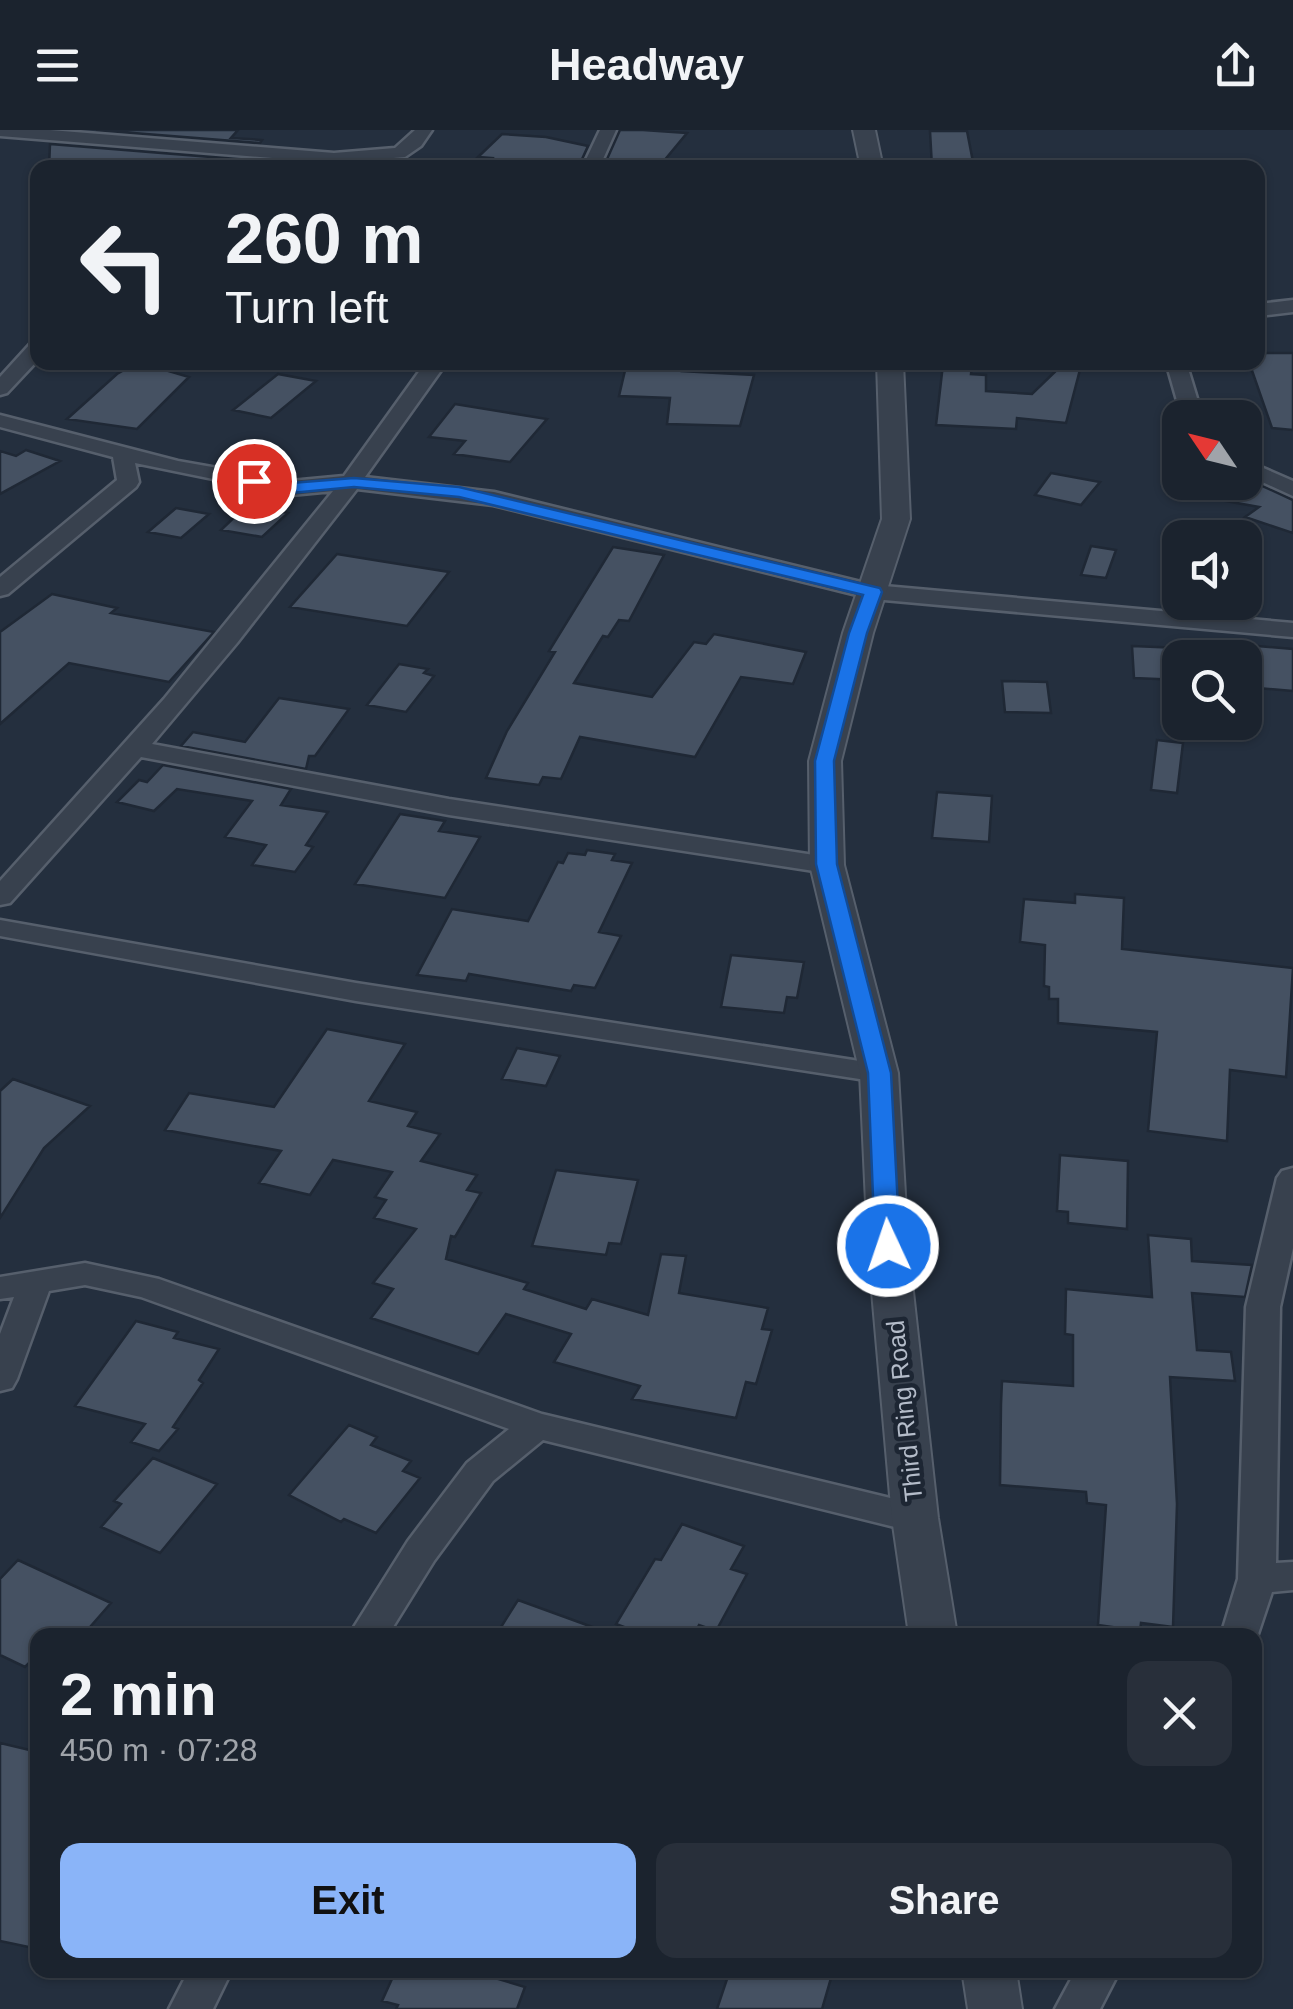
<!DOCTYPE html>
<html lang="en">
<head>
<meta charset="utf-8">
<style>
	:root { --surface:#1b232e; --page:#282f3a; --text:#f1f3f6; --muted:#a0a4aa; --line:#39404a; --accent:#8ab4f8 }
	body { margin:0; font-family:Helvetica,sans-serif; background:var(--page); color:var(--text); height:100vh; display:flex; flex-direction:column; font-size:38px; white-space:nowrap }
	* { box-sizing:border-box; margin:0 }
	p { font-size:32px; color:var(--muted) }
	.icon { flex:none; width:55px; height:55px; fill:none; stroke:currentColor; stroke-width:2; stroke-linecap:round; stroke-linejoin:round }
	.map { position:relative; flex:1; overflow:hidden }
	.panel { position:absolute; left:30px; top:1498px; width:1232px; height:350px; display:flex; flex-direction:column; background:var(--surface); border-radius:20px; box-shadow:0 2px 8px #0004,0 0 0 2px var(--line) }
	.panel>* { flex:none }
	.top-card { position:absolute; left:30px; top:30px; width:1235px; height:210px; border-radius:20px; box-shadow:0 2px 8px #0004,0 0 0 2px var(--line); background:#1b232e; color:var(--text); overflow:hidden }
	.needle { width:65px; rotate:305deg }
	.fabs { position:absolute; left:1162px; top:270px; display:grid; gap:20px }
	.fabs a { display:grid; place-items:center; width:100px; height:100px; border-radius:20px; background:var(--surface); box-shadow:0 2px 8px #0004,0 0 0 2px var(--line); font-size:50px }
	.pin { position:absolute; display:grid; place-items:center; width:85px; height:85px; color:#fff; margin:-42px; border:5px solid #fff; border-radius:50%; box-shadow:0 2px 10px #0007 }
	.me { position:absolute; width:110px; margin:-55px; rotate:357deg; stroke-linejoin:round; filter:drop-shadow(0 0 8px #0008) }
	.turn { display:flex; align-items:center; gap:35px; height:210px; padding:0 30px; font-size:45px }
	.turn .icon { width:130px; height:130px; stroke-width:2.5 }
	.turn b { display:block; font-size:70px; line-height:85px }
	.round { display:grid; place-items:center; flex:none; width:105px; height:105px; border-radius:20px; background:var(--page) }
	.overview { display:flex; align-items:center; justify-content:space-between; height:170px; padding:0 30px }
	h1 { font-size:60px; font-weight:700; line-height:75px }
	.cta { display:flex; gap:20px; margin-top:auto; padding:20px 30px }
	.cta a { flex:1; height:115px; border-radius:20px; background:var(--accent); color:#111; font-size:40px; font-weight:700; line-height:115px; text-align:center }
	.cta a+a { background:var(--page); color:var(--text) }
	header { display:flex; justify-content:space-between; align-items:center; height:130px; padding:0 30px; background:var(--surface); font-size:45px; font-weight:700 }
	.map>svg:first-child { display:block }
	.building { fill:#455162; stroke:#1f2835; stroke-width:2.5 }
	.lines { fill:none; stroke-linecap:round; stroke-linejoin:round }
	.minor-casing { stroke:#565f6c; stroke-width:5 }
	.tertiary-casing { stroke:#565f6c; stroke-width:4 }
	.minor { fill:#38414e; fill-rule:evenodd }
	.tertiary { fill:#38414e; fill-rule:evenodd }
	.route { fill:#1a73e8; stroke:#114b97; stroke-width:2.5 }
	.labels { text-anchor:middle; stroke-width:9; stroke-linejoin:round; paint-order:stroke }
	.street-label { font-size:25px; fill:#b4bcc9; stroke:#1d2633 }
</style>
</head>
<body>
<header><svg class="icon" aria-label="menu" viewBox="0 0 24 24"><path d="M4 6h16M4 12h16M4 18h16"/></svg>Headway<svg class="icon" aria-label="share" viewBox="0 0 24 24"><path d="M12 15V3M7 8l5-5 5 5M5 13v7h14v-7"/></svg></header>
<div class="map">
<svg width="1293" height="1879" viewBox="0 0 1293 1879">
	<rect width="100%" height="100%" fill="#242f3e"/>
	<path class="building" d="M96 0H238L231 8 262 10 260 13Z
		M620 0H643L687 3 658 38H603Z
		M930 1H967L974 37H932Z
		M502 4 546 7 588 16 578 38H482L492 28 478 27Z
		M50 14 248 30 243 38H49Z
		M1258 223H1293V300L1272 298 1249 232H1258Z
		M138 232 189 247 137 299 67 289 117 244Z
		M627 232H685L682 241 754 245 740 296 667 294 670 268 619 266Z
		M1065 232H1082L1066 293 1017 288 1016 299 936 295 943 234 972 235 971 244 986 245V261L1032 264Z
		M278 244 316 251 271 288 233 280Z
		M455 274 547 289 510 332 454 324 465 311 429 307Z
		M26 320 60 331 0 364V321L16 326Z
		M1051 343 1100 352 1081 375 1035 365Z
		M1245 348 1293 370V403L1245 387 1259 377 1198 366 1228 352H1245Z
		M247 375 288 383 262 407 221 400Z
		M176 378 209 384 181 408 148 402Z
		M1091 416 1116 420 1106 448 1081 445Z
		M613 417 664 425 629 491 619 490 608 507 603 506 574 553 652 567 694 512 706 514 714 504 806 522 793 554 741 547 695 627 580 607 561 649 543 647 539 655 486 648 507 601 555 522 549 521Z
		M337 424 380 431 449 442 407 496 290 477Z
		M52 464 117 478 111 483 214 502 169 552 69 533 0 594V502Z
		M1245 515 1293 519V561L1245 557Z
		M1132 516 1180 518V550L1134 548Z
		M399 534 428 539 424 543 434 546 406 582 367 575Z
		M1002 551 1047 552 1051 583 1005 582Z
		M279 568 349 579 315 626H309L306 639 181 616 193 602 245 612Z
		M1157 610 1183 613 1177 663 1151 660Z
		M163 635 291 659 281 675 328 682 306 715 313 717 295 742 252 735 266 715 225 707 252 671 177 659 154 681 117 672 139 650 147 652Z
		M937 662 992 666 989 712 932 708Z
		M400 684 445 691 439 701 480 707 445 768 355 754Z
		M587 720 615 724 612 730 632 733 599 802 621 806 595 858 574 855 571 861 469 844 466 851 417 845 452 779 528 791 558 732 563 733 568 723 585 725Z
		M1075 764 1124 768 1122 819 1293 838 1286 947 1230 940 1227 1011 1148 1001 1157 902 1058 893V869H1049V857L1044 856 1045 815 1020 812 1024 769 1075 773Z
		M731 825 804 832 797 868 787 867 784 883 721 877Z
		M327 899 405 914 369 971 417 982 408 996 440 1004 421 1031 477 1045 467 1060 481 1063 455 1107 451 1106 446 1129 528 1153 524 1159 586 1179 592 1169 648 1185 661 1124 686 1126 679 1163 768 1178 762 1199 772 1200 756 1254 746 1252 736 1288 632 1269 640 1256 554 1232 571 1204 506 1184 478 1224 371 1188 393 1159 373 1153 416 1099 374 1088 386 1070 375 1067 392 1042 333 1030 310 1065 259 1053 281 1021 165 1000 189 963 274 977Z
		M517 918 560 926 546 956 502 949Z
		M13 949 90 976 44 1018 0 1088V961Z
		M1060 1025 1128 1031 1127 1099 1068 1093V1082L1057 1081Z
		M556 1040 638 1050 621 1114 609 1113 606 1125 532 1116Z
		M1148 1105 1191 1109 1192 1131 1252 1135 1245 1167 1192 1163 1197 1220 1231 1222 1235 1251 1170 1247 1177 1374 1173 1497 1141 1493 1140 1501 1098 1495 1106 1375 1087 1373 1086 1362 1000 1355 1001 1274 1002 1251 1073 1256V1205L1065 1204 1066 1159 1152 1167Z
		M136 1191 178 1202 174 1208 219 1219 199 1250 203 1253 173 1297 178 1299 159 1321 131 1312 145 1294 75 1276Z
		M349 1295 377 1307 371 1315 411 1331 403 1341 420 1348 376 1403 344 1389 341 1392 289 1365Z
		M153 1328 217 1354 160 1423 101 1397 121 1374 114 1371Z
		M682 1394 744 1416 731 1439 747 1444 716 1501 699 1495 694 1505H645L616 1494 655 1429 661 1430Z
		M18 1430 111 1473 83 1505H38V1524L25 1537 0 1525V1449Z
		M518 1470 606 1502V1505H496Z
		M0 1613 38 1622V1819L0 1811Z
		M396 1840H468L525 1857 517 1879H396L398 1875 382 1871Z
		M730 1840H804L831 1848 822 1879H717Z"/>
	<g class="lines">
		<g class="minor-casing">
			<path id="minor" d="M0 0H50L334 23 395 18 415 0H432L421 16 405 27 334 33 0 6Z
				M600 0H616L599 38H582Z
				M1293 170V182L1258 186V174Z
				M38 211V230L7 263 0 265V247L31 213Z
				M426 232H447L365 347 494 362 873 455 1293 493V507L873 469 493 375 357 359 237 513 152 614 449 669 827 727 837 729 841 735 837 741 827 743 449 685 141 627 10 773 0 775V751L164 569 333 361 291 365 135 333 139 352 136 357 8 464 0 466V447L117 350 113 327 0 297V285L178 331 291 351 344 346Z
				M1166 232H1186L1203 288H1182Z
				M1245 330 1293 351V366L1245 344Z
				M0 790 356 853 879 934 890 936 894 943 890 950 879 952 356 871 0 806Z
				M1293 1038V1118L1280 1177 1276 1433 1293 1432V1460L1272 1462 1255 1513V1505H1221L1238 1449 1246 1177 1277 1048 1282 1041Z
				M85 1133 159 1149 542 1284 915 1374 928 1378 933 1388 928 1398 915 1402 543 1310 493 1351 434 1431 388 1505H349L408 1411 467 1333 509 1299 141 1167 85 1155 49 1161 17 1249 12 1258 0 1261V1204L14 1167 0 1169V1147Z
				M189 1840H232L213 1879H169Z
				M1076 1840H1120L1100 1879H1055Z"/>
		</g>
		<g class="tertiary-casing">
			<path id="tertiary" d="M853 0H875L883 38H861Z
				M877 232H903L910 389 873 503 841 631 844 735 898 943 908 1116 938 1388 957 1505H909L892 1388 868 1116 860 943 810 735 809 631 843 503 882 389Z
				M962 1840H1016L1022 1879H968Z"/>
		</g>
		<use href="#minor" class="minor"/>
		<use href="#tertiary" class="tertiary"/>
	</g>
	<path class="route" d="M254 346 291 353 354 348 459 357 880 458 882 462 867 503 834 631 837 734 891 943 900 1116 896 1122H879L875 1116 868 943 816 734 815 631 849 503 863 465 459 367 354 357 291 363 248 355 245 351Z"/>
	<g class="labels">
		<g class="street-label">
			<text transform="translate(904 1281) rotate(-96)" y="9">Third Ring Road</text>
		</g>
	</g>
</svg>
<div class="fabs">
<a><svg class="needle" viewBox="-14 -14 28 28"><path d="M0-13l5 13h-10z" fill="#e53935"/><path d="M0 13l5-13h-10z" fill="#a0a4aa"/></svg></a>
<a><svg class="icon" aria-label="sound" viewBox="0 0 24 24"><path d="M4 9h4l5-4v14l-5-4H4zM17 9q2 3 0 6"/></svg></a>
<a><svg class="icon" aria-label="search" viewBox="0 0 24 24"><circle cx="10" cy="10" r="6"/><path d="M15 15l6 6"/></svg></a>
</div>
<div class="pin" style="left:254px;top:351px;background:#d93025"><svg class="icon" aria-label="arrive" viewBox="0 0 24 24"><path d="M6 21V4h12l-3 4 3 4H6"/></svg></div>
<svg class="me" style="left:888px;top:1116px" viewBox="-20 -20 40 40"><circle r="17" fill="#1a73e8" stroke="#fff" stroke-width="3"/><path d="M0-11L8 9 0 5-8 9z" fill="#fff"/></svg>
<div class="top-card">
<div class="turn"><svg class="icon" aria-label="left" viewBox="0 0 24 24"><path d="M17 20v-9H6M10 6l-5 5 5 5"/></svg><div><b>260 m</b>Turn left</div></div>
</div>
<section class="panel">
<div class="overview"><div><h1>2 min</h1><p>450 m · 07:28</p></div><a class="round"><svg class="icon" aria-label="close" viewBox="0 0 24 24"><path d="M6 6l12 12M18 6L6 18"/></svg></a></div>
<div class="cta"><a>Exit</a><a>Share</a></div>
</section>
</div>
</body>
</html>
